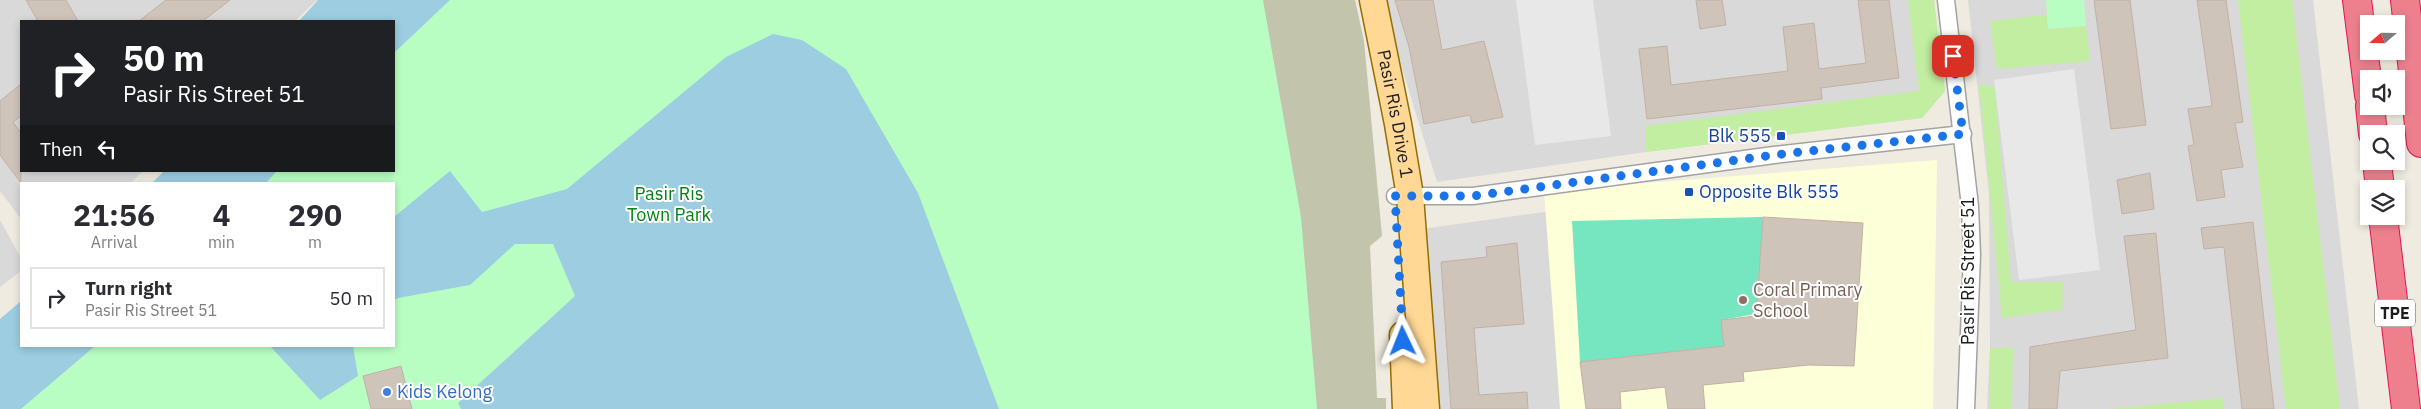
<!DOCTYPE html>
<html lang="en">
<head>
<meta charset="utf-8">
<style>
	:root { --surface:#fff; --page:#f2f2f3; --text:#2b2b33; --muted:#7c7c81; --line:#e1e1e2 }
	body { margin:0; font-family:"IBM Plex Sans",sans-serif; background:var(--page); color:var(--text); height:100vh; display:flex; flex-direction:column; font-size:19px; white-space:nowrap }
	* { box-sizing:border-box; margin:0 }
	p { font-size:16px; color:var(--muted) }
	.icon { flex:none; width:28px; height:28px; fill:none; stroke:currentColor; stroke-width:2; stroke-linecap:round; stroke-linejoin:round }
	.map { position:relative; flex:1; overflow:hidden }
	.side { position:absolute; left:20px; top:182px; width:375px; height:165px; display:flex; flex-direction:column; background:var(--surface); border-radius:0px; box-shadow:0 2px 8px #0003 }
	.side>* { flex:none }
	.hud { position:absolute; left:20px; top:20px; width:375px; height:152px; border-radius:0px; box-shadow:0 2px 8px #0003; background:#202124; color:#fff; overflow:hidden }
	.needle { width:32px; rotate:250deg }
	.buttons { position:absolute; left:2360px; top:15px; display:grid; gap:10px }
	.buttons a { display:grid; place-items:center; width:45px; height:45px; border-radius:0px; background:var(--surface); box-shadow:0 2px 8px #0003; font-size:25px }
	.pin { position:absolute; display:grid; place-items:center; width:42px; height:42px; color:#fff; margin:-21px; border-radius:10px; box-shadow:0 2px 8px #0006 }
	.me { position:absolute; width:55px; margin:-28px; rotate:358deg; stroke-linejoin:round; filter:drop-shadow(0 0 4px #0008) }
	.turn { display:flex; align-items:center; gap:18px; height:105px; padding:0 20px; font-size:22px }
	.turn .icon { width:65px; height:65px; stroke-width:2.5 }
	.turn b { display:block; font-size:35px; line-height:42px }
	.then { display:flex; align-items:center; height:48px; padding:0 20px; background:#0003; gap:10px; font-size:19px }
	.eta { display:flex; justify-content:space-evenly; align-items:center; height:85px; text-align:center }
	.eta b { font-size:30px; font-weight:800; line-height:35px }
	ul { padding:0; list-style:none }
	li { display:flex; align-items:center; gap:15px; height:62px; margin:0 10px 8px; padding:0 10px; border:2px solid var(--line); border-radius:0px }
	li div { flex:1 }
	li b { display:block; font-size:19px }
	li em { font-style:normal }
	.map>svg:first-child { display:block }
	.residential { fill:#dad9d9 }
	.education { fill:#fdffd9 }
	.construction { fill:#c2c4ab }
	.grass { fill:#c2eea1 }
	.park { fill:#b8fec2 }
	.pitch { fill:#76e6c1 }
	.parking { fill:#e8e8e8 }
	.water { fill:#9ccde1 }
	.building { fill:#cfc4b9; stroke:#c1b1a2 }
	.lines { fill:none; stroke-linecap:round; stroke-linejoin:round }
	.minor-casing { stroke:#a3a3a3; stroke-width:19 }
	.primary-casing { stroke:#946c00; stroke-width:29 }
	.motorway-casing { stroke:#e6144f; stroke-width:30 }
	.minor { stroke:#fff; stroke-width:16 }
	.primary { stroke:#ffd895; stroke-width:26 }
	.motorway { stroke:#ee808e; stroke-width:28 }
	.route { stroke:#1a73e8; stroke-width:9; stroke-dasharray:0 16.2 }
	.transit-dot { fill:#1a4fb4; stroke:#fff; stroke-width:2 }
	.education-dot { fill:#8d6e63; stroke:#fff; stroke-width:2 }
	.shop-dot { fill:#3f7fe0; stroke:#fff; stroke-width:2 }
	.labels { text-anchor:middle; stroke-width:4; stroke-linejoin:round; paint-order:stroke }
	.shield { fill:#fff; stroke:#606060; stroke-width:1 }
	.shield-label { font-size:16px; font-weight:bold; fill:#1c1c1c }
	.street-label { font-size:18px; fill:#1c1c1c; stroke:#fff }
	.transit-label { font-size:18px; fill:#164399; stroke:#fff; text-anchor:end }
	.park-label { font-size:18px; fill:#028214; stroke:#fff }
	.education-label { font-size:18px; fill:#785e54; stroke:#fff; text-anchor:start }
	.shop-label { font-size:18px; fill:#366cbe; stroke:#fff; text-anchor:start }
</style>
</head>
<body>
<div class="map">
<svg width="2421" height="409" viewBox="0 0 2421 409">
	<rect width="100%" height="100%" fill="#efebe0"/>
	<path class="residential" d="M0 0H317L295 21H21V171H143L130 184H21V219L0 191Z
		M1381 0H1934L1945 91 1922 118 1646 152 1437 182Z
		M1968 0H2313L2359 409H1987L1990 348 1989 194Z
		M1559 210 1566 409H1424L1421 229Z
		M0 220 21 258V271L0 287Z"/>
	<path class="education" d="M1937 160 1933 409H1560L1544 191Z"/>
	<path class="construction" d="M1066 0H1355L1364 41 1382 236 1370 246 1377 398H1386V409H1193Z"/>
	<path class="grass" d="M1908 0H1934L1945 91 1922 118 1646 152V126L1919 91Z
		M2238 0H2292L2340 409H2286Z
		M2047 15 2048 29 2086 26 2090 61 1997 69 1990 21Z
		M1979 84 1995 87 2011 282H2063L2062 310 2002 318Z
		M1990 348H2013L2012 409H1989Z
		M2223 398 2224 409H2108Z"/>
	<path class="park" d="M450 0H1263L1301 217 1317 409H21L95 346H394V184H265L277 171H394V53Z
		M2046 0H2084L2086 26 2048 29Z"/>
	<path class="pitch" d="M1763 217 1756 314 1721 320 1724 346 1580 362 1572 221Z"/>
	<path class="parking" d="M1516 0H1593L1611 136 1535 145Z
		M2074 69 2100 270 2019 280 1994 80Z"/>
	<path class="water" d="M318 0H450L394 53V21H299Z
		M773 34 802 40 846 69 918 193 999 409H461L458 403 575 296 553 244H515L470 285 398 298 394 300V217L450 171 482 212 567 189 726 57Z
		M164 171H277L265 184H151Z
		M21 301V346H95L21 409H0V319Z
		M270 346H353L358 376 320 400Z"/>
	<path class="building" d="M26 0H66L78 21H38Z
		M166 0H230L203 21H139Z
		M1395 0H1433L1442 50 1484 41 1503 117 1472 123 1470 115 1424 124 1409 47Z
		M1696 0H1722L1726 25 1700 29Z
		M1858 0H1889L1899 78 1821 88 1822 99 1647 119 1639 49 1667 46 1671 85 1788 71 1783 27 1814 23 1819 69 1866 63Z
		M2094 0H2130L2146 125 2111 129Z
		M2197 0H2226L2243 122 2235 123 2243 167 2221 170 2225 197 2197 201 2188 146 2194 145 2188 109 2212 106Z
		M21 84V116L13 122 21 133V183L0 155V101Z
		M2150 173 2154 209 2122 214 2117 180Z
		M1763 217 1863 223 1854 366 1808 365 1743 372 1744 381 1703 385 1705 409H1668L1665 387 1620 392 1621 409H1586L1580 362 1724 346 1721 320 1756 316Z
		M2253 222 2274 409H2242L2224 247 2204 249 2201 228Z
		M2156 233 2168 358 2060 371 2057 409H2029L2030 347 2136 330 2124 236Z
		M1517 243 1524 324 1474 328 1479 395 1527 392 1528 409H1451L1441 262 1487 257 1486 247Z
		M401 366 412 409H371L363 376Z"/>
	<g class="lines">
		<g class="minor-casing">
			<path id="minor" d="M1946 0 1970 206 1972 255 1966 409
				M1395 196H1473L1774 155 1963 134"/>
		</g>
		<g class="primary-casing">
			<g id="primary">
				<path id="s1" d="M1373 0 1398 124 1410 196 1426 409"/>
				<path d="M1403 335 1406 409"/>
			</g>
		</g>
		<g class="motorway-casing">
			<path id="motorway" d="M2357 0 2369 95
				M2405 0 2421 143
				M2370 106 2373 134
				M2377 161 2380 189
				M2383 216 2406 409"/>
		</g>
		<use href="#minor" class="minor"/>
		<use href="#primary" class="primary"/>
		<use href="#motorway" class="motorway"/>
	</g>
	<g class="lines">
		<path class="route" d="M1403 341 1395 196H1473L1774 155 1963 134 1953 56"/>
	</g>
	<g class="transit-dot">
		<rect x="1776" y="131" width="10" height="10" rx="2.5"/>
		<rect x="1684" y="187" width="10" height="10" rx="2.5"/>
	</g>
	<circle class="education-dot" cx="1743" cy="300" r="5"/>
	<circle class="shop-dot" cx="387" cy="392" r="5"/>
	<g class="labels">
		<rect class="shield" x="2375" y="299.5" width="40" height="27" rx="4"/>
		<g class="shield-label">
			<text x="2395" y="319">TPE</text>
		</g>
		<g class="street-label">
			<text dy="6" stroke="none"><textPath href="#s1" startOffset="116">Pasir Ris Drive 1</textPath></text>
			<text transform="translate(1968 271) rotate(-90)" y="6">Pasir Ris Street 51</text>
		</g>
		<g class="transit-label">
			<text x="1771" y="142">Blk 555</text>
			<text x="1699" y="198" text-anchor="start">Opposite Blk 555</text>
		</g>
		<g class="park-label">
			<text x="669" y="200">Pasir Ris<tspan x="669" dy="21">Town Park</tspan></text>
		</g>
		<g class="education-label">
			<text x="1753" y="296">Coral Primary<tspan x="1753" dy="21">School</tspan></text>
		</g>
		<g class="shop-label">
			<text x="397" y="398">Kids Kelong</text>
		</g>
	</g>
</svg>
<div class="buttons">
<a><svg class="needle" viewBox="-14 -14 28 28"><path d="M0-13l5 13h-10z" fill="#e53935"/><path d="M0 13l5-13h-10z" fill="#7c7c81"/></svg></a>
<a><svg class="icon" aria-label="sound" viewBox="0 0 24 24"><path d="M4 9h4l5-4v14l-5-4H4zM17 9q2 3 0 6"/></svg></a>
<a><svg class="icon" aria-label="search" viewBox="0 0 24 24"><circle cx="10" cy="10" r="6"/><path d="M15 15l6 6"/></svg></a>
<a><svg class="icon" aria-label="layers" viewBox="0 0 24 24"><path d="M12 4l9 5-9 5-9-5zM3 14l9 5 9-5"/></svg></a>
</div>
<div class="pin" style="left:1953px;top:56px;background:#d93025"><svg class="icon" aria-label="arrive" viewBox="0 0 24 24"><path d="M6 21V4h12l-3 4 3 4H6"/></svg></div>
<svg class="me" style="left:1403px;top:341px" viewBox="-20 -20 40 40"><path d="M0-17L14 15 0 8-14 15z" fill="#1a73e8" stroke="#fff" stroke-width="4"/></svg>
<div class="hud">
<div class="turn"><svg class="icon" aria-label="right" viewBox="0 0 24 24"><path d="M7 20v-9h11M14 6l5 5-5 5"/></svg><div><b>50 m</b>Pasir Ris Street 51</div></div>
<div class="then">Then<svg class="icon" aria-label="left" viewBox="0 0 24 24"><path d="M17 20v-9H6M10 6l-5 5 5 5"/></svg></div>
</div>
<section class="side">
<div class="eta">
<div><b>21:56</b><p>Arrival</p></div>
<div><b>4</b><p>min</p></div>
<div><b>290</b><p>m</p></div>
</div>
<ul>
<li><svg class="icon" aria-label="right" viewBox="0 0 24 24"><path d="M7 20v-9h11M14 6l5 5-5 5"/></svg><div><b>Turn right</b><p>Pasir Ris Street 51</p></div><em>50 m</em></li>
</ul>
</section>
</div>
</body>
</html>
